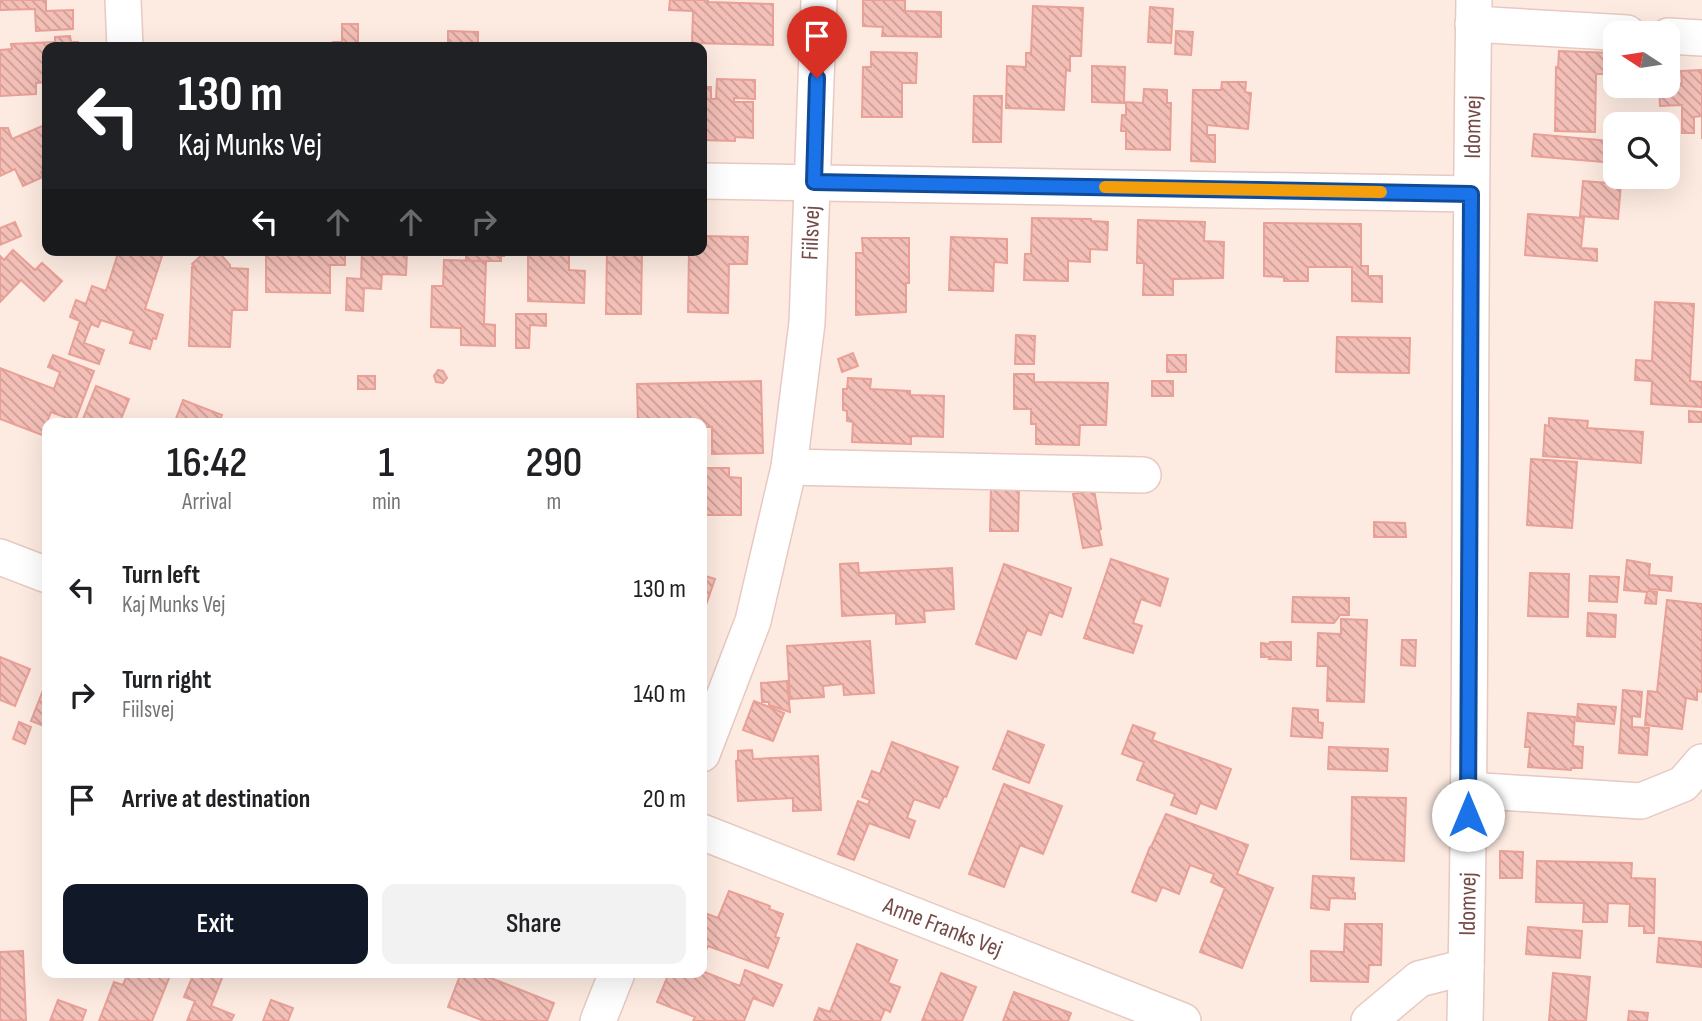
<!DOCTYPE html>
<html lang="en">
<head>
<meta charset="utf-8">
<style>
	:root { --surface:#fff; --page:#f2f2f2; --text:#202124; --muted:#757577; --accent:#111827 }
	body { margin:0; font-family:"Sofia Sans Condensed",sans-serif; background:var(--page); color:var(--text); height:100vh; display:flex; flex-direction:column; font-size:26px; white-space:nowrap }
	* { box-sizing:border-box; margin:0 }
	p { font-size:23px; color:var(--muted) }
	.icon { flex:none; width:38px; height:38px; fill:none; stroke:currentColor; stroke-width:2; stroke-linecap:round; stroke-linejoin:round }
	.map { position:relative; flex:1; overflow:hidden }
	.sheet { position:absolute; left:42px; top:418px; width:665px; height:560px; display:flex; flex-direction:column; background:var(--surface); border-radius:14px; box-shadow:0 7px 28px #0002 }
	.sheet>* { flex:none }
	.guide { position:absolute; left:42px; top:42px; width:665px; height:214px; border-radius:14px; box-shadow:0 7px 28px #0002; background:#202124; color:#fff; overflow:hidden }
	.needle { width:46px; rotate:282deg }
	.controls { position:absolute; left:1603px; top:21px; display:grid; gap:14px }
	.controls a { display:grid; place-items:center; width:77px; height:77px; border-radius:14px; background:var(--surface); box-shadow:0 7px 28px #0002; font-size:35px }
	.pin { position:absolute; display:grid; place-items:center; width:60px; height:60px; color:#fff; margin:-72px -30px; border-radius:50% 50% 50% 0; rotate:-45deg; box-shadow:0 0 7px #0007 }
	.pin .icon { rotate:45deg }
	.me { position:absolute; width:77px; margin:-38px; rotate:0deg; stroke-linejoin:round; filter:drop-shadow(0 0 5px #0008) }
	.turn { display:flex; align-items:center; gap:24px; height:147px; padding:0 21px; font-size:32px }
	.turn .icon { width:91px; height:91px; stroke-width:2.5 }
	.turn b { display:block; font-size:49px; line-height:60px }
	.lanes { display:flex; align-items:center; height:66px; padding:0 21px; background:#0003; justify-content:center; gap:35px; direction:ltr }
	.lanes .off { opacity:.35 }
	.eta { display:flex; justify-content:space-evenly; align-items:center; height:119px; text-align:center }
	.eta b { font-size:42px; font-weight:600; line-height:49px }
	.primary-button { display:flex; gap:14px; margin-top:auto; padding:14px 21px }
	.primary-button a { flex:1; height:80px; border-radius:14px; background:var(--accent); color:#fff; font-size:28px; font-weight:600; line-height:80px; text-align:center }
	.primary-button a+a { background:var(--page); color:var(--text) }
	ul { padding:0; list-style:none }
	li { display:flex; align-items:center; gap:21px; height:105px; padding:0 21px }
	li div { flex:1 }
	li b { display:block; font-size:26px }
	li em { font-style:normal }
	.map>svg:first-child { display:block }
	.building { fill:url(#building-back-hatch); stroke:#e8a097; stroke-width:2 }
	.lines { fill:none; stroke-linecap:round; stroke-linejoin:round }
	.street-casing { stroke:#e7c9c1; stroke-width:38 }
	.street { stroke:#fff; stroke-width:35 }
	.route-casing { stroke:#114b97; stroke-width:18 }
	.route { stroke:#1a73e8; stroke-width:12 }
	.slow { stroke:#f59e0b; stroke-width:12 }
	.labels { text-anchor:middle; stroke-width:5; stroke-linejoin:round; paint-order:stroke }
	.street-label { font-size:24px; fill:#764b47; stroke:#fff0e8 }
</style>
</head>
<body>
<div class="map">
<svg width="1702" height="1021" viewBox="0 0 1702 1021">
	<defs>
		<pattern id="building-back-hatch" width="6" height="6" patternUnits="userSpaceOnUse" patternTransform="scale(1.75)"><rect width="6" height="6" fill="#f4bfb7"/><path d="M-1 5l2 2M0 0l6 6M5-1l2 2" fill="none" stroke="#ca9d97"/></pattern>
	</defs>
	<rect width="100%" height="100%" fill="#fdebe1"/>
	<path class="building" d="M0 0H46V11L73 10V29L36 31 35 9 0 10Z
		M670 0H708V2L773 4V45L692 43 693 11 669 10Z
		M863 0H905V11L941 12V37L882 36 883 27 863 26Z
		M1033 6 1083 8 1081 56H1070V71L1066 70 1064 110 1006 108 1007 66 1026 67V53H1031Z
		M1150 7 1173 9 1171 43 1148 42Z
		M342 24H358V47H333V42H342Z
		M448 31 478 32V47H448Z
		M1176 31 1193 32 1191 55 1175 54Z
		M70 36 71 42H78V47H47V82L36 83V94L0 96V50L12 49 11 44 55 42V37Z
		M1559 51 1613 53V74H1596L1595 132 1555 131 1556 67 1558 68Z
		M871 52 917 53 916 83H902V117H862L863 67H871Z
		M1092 66 1125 67 1124 103 1092 102Z
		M1702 70V139V116L1694 117V133H1682V105L1660 106 1659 86H1668V84L1682 83 1681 71Z
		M717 79 755 80V99L734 98V102H753V138L735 137V141L702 140V87H711V99H716Z
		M1222 82H1246L1245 92 1251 93 1248 129 1207 125V135H1215V162L1191 161 1193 90H1221Z
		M1144 89 1167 90V103H1171L1170 150 1126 149V131H1121L1122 115H1126V102L1143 103Z
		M974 96H1002L1001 142H973Z
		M47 124V169L41 172 43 177 23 186 15 169 0 176V128H8L12 139Z
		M1534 134 1609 141V146H1615V163L1532 156Z
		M1583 181 1621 184 1618 219 1580 216Z
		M1528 214 1584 218 1581 248 1597 249V261L1525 255Z
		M1032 218 1091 219V221L1108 222 1107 250 1090 249V262L1068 261V281L1024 280 1025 254H1031Z
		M1138 220 1205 222 1204 241 1224 242 1223 278 1173 279V295H1143L1144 263H1137Z
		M15 222 21 236 0 245V228Z
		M1264 223 1361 224V266H1368V276H1382V302L1352 301V267H1308V281H1284V277L1264 276Z
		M702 236 748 237 747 264H729L728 313 688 312 689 250H702Z
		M951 237 1007 239V263L994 262 993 291 949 290Z
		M862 238H909V283H906V312L856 315V253H863Z
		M13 250 35 270 42 263 62 281 44 301 21 280 0 302V256L4 260Z
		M119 250H144L162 256 145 309 163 315 156 339 153 338 150 349 130 343 134 331 101 320 98 327 91 324 84 343 104 350 99 364 69 354 80 321 70 317 76 300 86 304 92 286 106 291Z
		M207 250H217L230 265V268L248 269 247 310H232L230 347 189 346 192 267H195L192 264Z
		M266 250H345V265H330V293L266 292Z
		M362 250H407L406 275 382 274 381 289 364 288 363 311 346 310 347 278 361 279Z
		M466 250H504V256H501V261H466Z
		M528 250H569V270L585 271 584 303 528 301Z
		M607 250H642L641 314H606Z
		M444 260 486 261 484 324 495 325V346L461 345V328L431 327 432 286H443Z
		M1655 302 1694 304 1690 381 1702 382V407L1651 404 1652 381 1635 380 1636 360 1652 361Z
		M516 314H546V326L530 325 529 348H516Z
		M1016 335 1035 336 1034 364H1015Z
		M1337 337 1410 338 1409 373 1336 372Z
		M853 353 858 366 842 372 838 359Z
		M53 355 94 371 75 421 51 412 42 435 0 419V368L54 389 60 372 48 367Z
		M1167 355H1186V372H1167Z
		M438 370 443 371 447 378 443 383 436 382 434 376Z
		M1014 374H1034V382L1108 383 1106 425H1080L1079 445 1036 444V424H1031V409H1014Z
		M358 376H375V389H358Z
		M848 378 871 379 870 389 910 391V395L944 396 943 437 911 436V444L852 442 853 422 847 421V411L843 410V389H847Z
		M761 381 763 453 712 454V427H702V424H638L637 384Z
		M1152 381H1173V396H1152Z
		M96 386 129 399 119 424H81Z
		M183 400 222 415 218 424H207L196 419 194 424H174Z
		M1689 411 1702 412V422H1689Z
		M1549 418 1588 421 1587 428 1643 432 1641 463 1543 456 1545 425 1549 426Z
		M1531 459 1577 462 1572 528 1527 525Z
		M702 468H729V477L741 478V515H702Z
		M991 487H1019L1018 531H990Z
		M1094 490 1101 529 1099 530 1102 545 1083 548 1073 494Z
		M1374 522 1405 523 1406 537H1374Z
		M1111 559 1168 579 1160 606 1141 599 1133 623 1142 626 1133 653 1084 638Z
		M1627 560 1650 564 1649 575 1672 577 1671 591 1650 589 1649 591 1657 592 1656 604 1645 603 1647 592 1624 590Z
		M858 563 859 573 952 568 954 609 924 611 925 622 896 624V613L842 616 840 564Z
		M1004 564 1071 588 1062 617 1049 612 1041 635 1027 630 1016 659 976 644Z
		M1530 573 1569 574 1568 617 1528 616Z
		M702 575 715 579 706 605 702 603Z
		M1590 576 1619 577 1617 602 1589 601Z
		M1293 597 1349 598V615H1340L1334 623 1292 622Z
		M1667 600 1702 604V692L1697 691V700L1686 698 1682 729 1645 725 1648 691 1657 692Z
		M1588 613 1616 615 1615 637 1587 636Z
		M1341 619 1367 620 1364 702 1327 701 1328 666H1317L1318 633 1341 634Z
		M1402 640H1416L1415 666 1401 665Z
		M870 641 874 693 844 695 843 684 823 686 824 697 790 699 787 646Z
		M1270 642H1291V660L1269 659 1270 657H1261V643L1269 644Z
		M0 657 30 669 15 706 0 700Z
		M47 680V727L31 721Z
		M787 681 790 712 769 705V702H762L761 683Z
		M1623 690 1642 692 1640 717 1632 716V727L1649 728 1647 755 1619 753Z
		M754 701 784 713 773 741 743 730Z
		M1578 704 1616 707 1614 724 1577 721Z
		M1293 708 1318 710V722L1323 723 1322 738 1291 736Z
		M1528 713 1575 717 1573 746 1583 747 1582 768H1571V770L1528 767 1530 747H1525Z
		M19 722 31 727 25 744 13 739Z
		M1133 725 1155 733 1152 740 1231 769 1216 809 1200 803 1196 814 1171 805 1175 794 1137 780 1144 762 1122 754Z
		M1008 731 1044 745 1029 783 993 769Z
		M892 742 958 767 946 797 944 796 939 808 914 799 907 818 915 821 909 838 869 823 854 860 838 854 858 801 868 805 870 800 862 797 872 771 880 774Z
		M1329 747 1388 749 1387 771 1328 769Z
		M752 750 753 759 818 756 821 810 793 811V798L738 801 736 761 738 760V751Z
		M1004 784 1062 806 1043 854 1020 845 1004 887 969 874Z
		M1352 797 1406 798 1404 861 1351 859Z
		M1166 814 1248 845 1237 874 1273 888 1242 968 1200 952 1225 888 1211 882 1214 874 1190 865 1179 894 1162 887 1156 901 1132 892 1150 847H1151Z
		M1500 851 1523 852 1522 878H1500Z
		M1537 861 1632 863 1631 878 1655 879 1654 933H1644V926H1629L1630 904 1608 903 1607 922H1583L1584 903 1536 902Z
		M1313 876 1354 878 1353 893H1355V899L1330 898 1329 910 1311 908Z
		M729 891 770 906 769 909 783 914 775 937 779 938 768 968 708 946 705 952 702 951V912L718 918Z
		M1345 924H1382L1381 965H1369L1368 982 1311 981V951L1344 952Z
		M1528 927 1582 931 1580 958 1526 954Z
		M1659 938 1702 942V967L1657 962Z
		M857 944 897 960 888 983 900 987 890 1012 885 1009 880 1021H814L819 1008 830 1012Z
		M23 951 26 1020 0 1021V952Z
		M745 970 782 985 773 1006 753 998 744 1021H693L695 1017 657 1002 669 973H702V971L740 986Z
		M128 973H171L152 1021H99L114 982 123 985Z
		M194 973H224L211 1006 234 1015 231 1021H187L195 1001 184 997Z
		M461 973H478L554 1003 547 1021H484L448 1007Z
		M941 973 976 987 962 1021H922Z
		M1553 973 1590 977 1586 1021H1549Z
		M1014 992 1071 1013 1068 1021H1003Z
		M58 1000 86 1010 82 1021H50Z
		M271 1000 293 1008 288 1021H263Z
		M1629 1011 1648 1013 1647 1021H1628Z"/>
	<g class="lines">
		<g class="street-casing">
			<g id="street">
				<path d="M123 0 125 47"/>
				<path d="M1473 24 1627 33"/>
				<path d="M1668 36 1702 38"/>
				<path d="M702 181 1471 194"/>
				<path d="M789 467 1143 475"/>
				<path d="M0 557 47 575"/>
				<path id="s1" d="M702 754 753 621 789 467 807 323 819 0"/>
				<path d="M1468 790 1641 801 1683 784 1702 762"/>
				<path id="s2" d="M702 832 1183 1021"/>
				<path d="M598 1021 617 973"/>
				<path d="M1369 1021 1419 979 1466 967"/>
				<path id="s3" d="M1465 1021C1473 681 1468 340 1474 0"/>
			</g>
		</g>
		<use href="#street" class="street"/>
	</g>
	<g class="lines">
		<g class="route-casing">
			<path id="route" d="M817 78 814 182 1471 194 1468 815"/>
		</g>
		<use href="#route" class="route"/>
		<path class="slow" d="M1105 187 1381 192"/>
	</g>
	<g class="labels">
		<g class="street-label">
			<text dy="8" stroke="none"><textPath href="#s3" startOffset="894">Idomvej</textPath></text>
			<text dy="8" stroke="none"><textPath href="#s1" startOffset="536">Fiilsvej</textPath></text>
			<text dy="8" stroke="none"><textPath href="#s3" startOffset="117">Idomvej</textPath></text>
			<text dy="8" stroke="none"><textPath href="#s2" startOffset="259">Anne Franks Vej</textPath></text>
		</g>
	</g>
</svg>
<div class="controls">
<a><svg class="needle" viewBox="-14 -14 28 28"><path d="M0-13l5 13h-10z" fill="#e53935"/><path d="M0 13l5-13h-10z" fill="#757577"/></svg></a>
<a><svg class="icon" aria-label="search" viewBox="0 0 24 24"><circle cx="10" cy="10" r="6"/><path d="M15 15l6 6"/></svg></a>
</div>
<div class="pin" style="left:817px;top:78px;background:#d93025"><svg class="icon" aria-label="arrive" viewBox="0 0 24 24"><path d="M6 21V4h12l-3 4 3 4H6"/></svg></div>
<svg class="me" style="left:1468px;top:815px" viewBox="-20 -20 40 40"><circle r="19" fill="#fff"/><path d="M0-13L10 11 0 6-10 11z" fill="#1a73e8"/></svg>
<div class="guide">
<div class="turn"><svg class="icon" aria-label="left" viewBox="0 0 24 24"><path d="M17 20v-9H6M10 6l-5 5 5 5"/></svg><div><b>130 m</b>Kaj Munks Vej</div></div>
<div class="lanes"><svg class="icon" aria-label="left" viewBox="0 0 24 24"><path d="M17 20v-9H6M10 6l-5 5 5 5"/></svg><svg class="icon off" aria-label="ahead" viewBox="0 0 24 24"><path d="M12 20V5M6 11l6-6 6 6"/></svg><svg class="icon off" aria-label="ahead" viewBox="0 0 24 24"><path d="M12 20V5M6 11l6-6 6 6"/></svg><svg class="icon off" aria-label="right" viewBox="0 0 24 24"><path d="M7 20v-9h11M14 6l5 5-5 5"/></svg></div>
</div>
<section class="sheet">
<div class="eta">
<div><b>16:42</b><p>Arrival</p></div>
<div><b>1</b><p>min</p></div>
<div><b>290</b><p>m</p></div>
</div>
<ul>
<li><svg class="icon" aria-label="left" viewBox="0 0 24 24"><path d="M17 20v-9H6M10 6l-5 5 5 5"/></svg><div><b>Turn left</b><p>Kaj Munks Vej</p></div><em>130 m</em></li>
<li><svg class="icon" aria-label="right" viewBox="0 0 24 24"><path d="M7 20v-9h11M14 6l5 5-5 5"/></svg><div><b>Turn right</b><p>Fiilsvej</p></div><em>140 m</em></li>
<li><svg class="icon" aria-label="arrive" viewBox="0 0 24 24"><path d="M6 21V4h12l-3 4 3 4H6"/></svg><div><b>Arrive at destination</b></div><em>20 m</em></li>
</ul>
<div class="primary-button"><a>Exit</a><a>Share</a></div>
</section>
</div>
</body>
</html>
